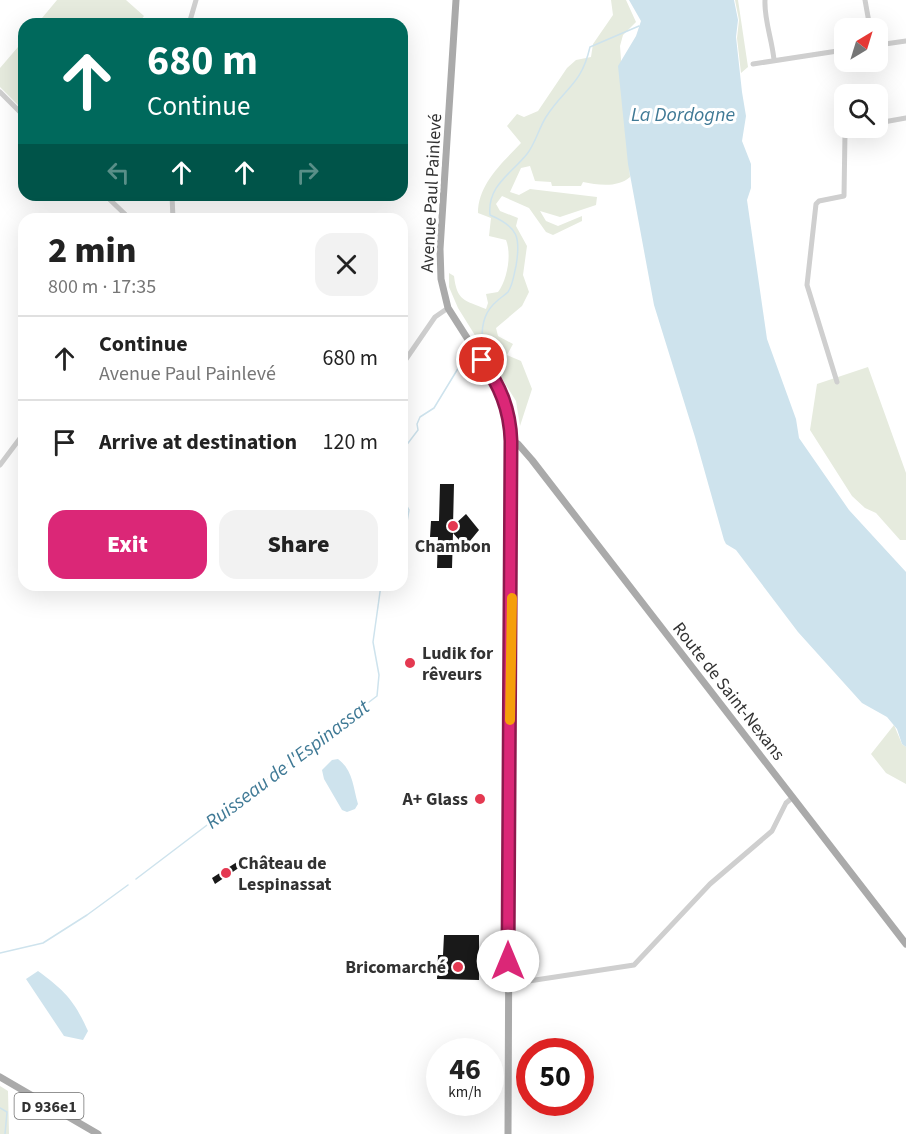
<!DOCTYPE html>
<html lang="en">
<head>
<meta charset="utf-8">
<style>
	:root { --surface:#fff; --page:#f2f2f2; --text:#222; --muted:#767676; --line:#e0e0e0; --accent:#db2777 }
	body { margin:0; font-family:"Source Sans 3",sans-serif; background:var(--page); color:var(--text); height:100vh; display:flex; flex-direction:column; font-size:22px; white-space:nowrap }
	* { box-sizing:border-box; margin:0 }
	p { font-size:20px; color:var(--muted) }
	.icon { flex:none; width:33px; height:33px; fill:none; stroke:currentColor; stroke-width:2; stroke-linecap:round; stroke-linejoin:round }
	.map { position:relative; flex:1; overflow:hidden }
	.sheet { position:absolute; left:18px; top:213px; width:390px; height:378px; display:flex; flex-direction:column; background:var(--surface); border-radius:18px; box-shadow:0 6px 24px #0002 }
	.sheet>* { flex:none }
	.hud { position:absolute; left:18px; top:18px; width:390px; height:183px; border-radius:18px; box-shadow:0 6px 24px #0002; background:#00695c; color:#fff; overflow:hidden }
	.needle { width:39px; rotate:38deg }
	.tools { position:absolute; left:834px; top:18px; display:grid; gap:12px }
	.tools a { display:grid; place-items:center; width:54px; height:54px; border-radius:12px; background:var(--surface); box-shadow:0 6px 24px #0002; font-size:30px }
	.speed { position:absolute; left:426px; top:1038px; display:flex; gap:12px; font-size:30px; font-weight:700; text-align:center }
	.speed>* { display:grid; place-content:center; width:78px; height:78px; border-radius:50%; background:var(--surface); box-shadow:0 6px 24px #0002; line-height:1 }
	.speed small { font-size:15px; font-weight:400 }
	.speed .limit { border:9px solid #d22; background:#fff; color:#111 }
	.pin { position:absolute; display:grid; place-items:center; width:51px; height:51px; color:#fff; margin:-26px; border:3px solid #fff; border-radius:50%; box-shadow:0 2px 6px #0007 }
	.me { position:absolute; width:66px; margin:-33px; rotate:0deg; stroke-linejoin:round; filter:drop-shadow(0 0 4px #0008) }
	.turn { display:flex; align-items:center; gap:21px; height:126px; padding:0 30px; font-size:27px }
	.turn .icon { width:78px; height:78px; stroke-width:2.5 }
	.turn b { display:block; font-size:42px; line-height:51px }
	.lanes { display:flex; align-items:center; height:57px; padding:0 30px; background:#0003; justify-content:center; gap:30px; direction:ltr }
	.lanes .off { opacity:.35 }
	.round { display:grid; place-items:center; flex:none; width:63px; height:63px; border-radius:18px; background:var(--page) }
	.summary { display:flex; align-items:center; justify-content:space-between; height:102px; padding:0 30px }
	h1 { font-size:36px; font-weight:800; line-height:45px }
	.cta { display:flex; gap:12px; margin-top:auto; padding:12px 30px }
	.cta a { flex:1; height:69px; border-radius:18px; background:var(--accent); color:#fff; font-size:24px; font-weight:800; line-height:69px; text-align:center }
	.cta a+a { background:var(--page); color:var(--text) }
	ul { padding:0; list-style:none }
	li { display:flex; align-items:center; gap:18px; height:84px; padding:0 30px; border-top:2px solid var(--line) }
	li div { flex:1 }
	li b { display:block; font-size:22px }
	li em { font-style:normal }
	.map>svg:first-child { display:block }
	.green { fill:#e6ebde }
	.water { fill:#cee3ed }
	.lines { fill:none; stroke-linecap:round; stroke-linejoin:round }
	.stream { stroke:#cee3ed; stroke-width:1.5 }
	.building { fill:#191919 }
	.minor { stroke:#cfcfcf; stroke-width:5 }
	.major { stroke:#aaa; stroke-width:7 }
	.route-casing { stroke:#8e194d; stroke-width:15 }
	.route { stroke:#db2777; stroke-width:10 }
	.slow { stroke:#f59e0b; stroke-width:10 }
	.poi-dot { fill:#e43951; stroke:#fff; stroke-width:2 }
	.labels { text-anchor:middle; stroke-width:6; stroke-linejoin:round; paint-order:stroke }
	.shield { fill:#fff; stroke:#707070; stroke-width:1.5 }
	.shield-label { font-size:16px; font-weight:bold; fill:#323232 }
	.street-label { font-size:18px; fill:#323232; stroke:#fff }
	.poi-label { font-size:18px; font-weight:bold; fill:#323232; stroke:#fff; text-anchor:start }
	.water-label { font-size:20px; font-style:italic; fill:#3f7995; stroke:#fff }
</style>
</head>
<body>
<div class="map">
<svg width="906" height="1134" viewBox="0 0 906 1134">
	<rect width="100%" height="100%" fill="#fff"/>
	<path class="green" d="M57 0H126L144 16 138 24H37Z
		M611 0H626L636 22 623 35 620 46 630 177C618 188 598 185 583 182L581 186H552L551 182 535 181 530 166 521 168 510 192 519 195 530 189 597 197 596 205 560 217 540 211 546 221 558 226 582 216V221L553 235 546 232 529 208 502 196 496 204 500 211 518 218 516 226 527 246 523 275 529 292 522 306 496 328 498 336 513 344 507 355 521 361 532 389 520 426 516 401 458 308 449 287V273L454 276C457 301 464 300 486 309L488 303 486 294 498 292C507 280 512 255 506 240L489 236 491 218 478 213C478 184 502 163 521 143L507 126 517 114 524 117 538 111 567 68 576 60 591 57 593 44 613 15Z
		M735 0H738L748 67 741 73 737 38 739 20Z
		M24 40V111L0 87V68Z
		M868 367 906 473V540H900L876 513 865 508 852 496 810 430 817 384Z
		M894 725 902 744 906 747V784L886 773 871 754Z
		M0 1086 8 1091 9 1134H0Z"/>
	<path class="water" d="M629 0H734L738 20 736 37 742 92 746 116 742 141 751 164V188L747 200 767 339 796 419 799 438 849 510 906 572V747L902 744 897 729 887 717 862 703 798 632 736 550 726 544 724 540 695 437 654 305 628 164 618 66 636 36 641 21Z
		M338 759C353 770 353 787 358 804L355 809 347 812 342 810 324 779 322 770 332 760Z
		M38 971C65 991 74 1000 88 1031L83 1040 64 1036 26 979Z"/>
	<g class="lines">
		<path class="stream" d="M477 342 482 338C482 323 485 311 497 301 500 298 505 295 508 292 513 285 514 274 516 266 521 237 518 227 490 215 487 186 511 174 527 154 535 144 539 128 546 117 565 87 581 86 590 47L639 26
			M402 451 418 430 417 424 420 417 434 408 465 357 468 348
			M402 498 409 510 407 522 402 528
			M136 879 377 696 379 675 373 642 381 585
			M0 953 43 943 87 915 128 885
			M0 1108 7 1112 5 1134"/>
	</g>
	<path class="building" d="M440 484H454L453 526 466 514 479 530 465 547 453 533 452 568H437L438 537H430L431 521H439Z
		M237 862 240 867 215 884 212 878Z
		M444 935H479V980L437 979 438 955H443Z"/>
	<g class="lines">
		<path class="minor" d="M765 0C764 20 772 39 774 60
			M865 0 870 28
			M189 24 196 0
			M878 45 906 41
			M753 64 844 50
			M0 92 24 116
			M878 123 906 118
			M105 195 130 219
			M172 195 173 219
			M402 365 435 317 448 308
			M837 382 807 285 816 204 819 201 844 196 845 133 850 128
			M0 465 24 433
			M509 984 634 965 710 884 772 831 786 803 792 798"/>
		<path class="major" d="M456 0 440 249 441 279 448 308 504 396 510 422 511 441 508 1134
			M511 441 518 444 532 460 906 944
			M0 1077 98 1134"/>
	</g>
	<g class="lines">
		<g class="route-casing">
			<path id="route" d="M482 360C500 386 510 409 511 441L508 961"/>
		</g>
		<use href="#route" class="route"/>
		<path class="slow" d="M510 720 512 598"/>
	</g>
	<g class="poi-dot">
		<circle cx="453" cy="526" r="6"/>
		<circle cx="410" cy="663" r="6"/>
		<circle cx="480" cy="799" r="6"/>
		<circle cx="226" cy="873" r="6"/>
		<circle cx="458" cy="967" r="6"/>
	</g>
	<g class="labels">
		<rect class="shield" x="14.5" y="1093" width="69" height="26" rx="4.5"/>
		<g class="shield-label">
			<text x="49" y="1112">D 936e1</text>
		</g>
		<g class="street-label">
			<text transform="translate(431 193) rotate(-87)" y="6">Avenue Paul Painlevé</text>
			<text transform="translate(729 691) rotate(52)" y="6">Route de Saint-Nexans</text>
		</g>
		<g class="poi-label">
			<text x="453" y="552" text-anchor="middle">Chambon</text>
			<text x="422" y="659">Ludik for<tspan x="422" dy="21">rêveurs</tspan></text>
			<text x="468" y="805" text-anchor="end">A+ Glass</text>
			<text x="238" y="869">Château de<tspan x="238" dy="21">Lespinassat</tspan></text>
			<text x="446" y="973" text-anchor="end">Bricomarché</text>
		</g>
		<g class="water-label">
			<text x="683" y="121">La Dordogne</text>
			<text transform="translate(287 764) rotate(-37)" y="7">Ruisseau de l'Espinassat</text>
		</g>
	</g>
</svg>
<div class="tools">
<a><svg class="needle" viewBox="-14 -14 28 28"><path d="M0-13l5 13h-10z" fill="#e53935"/><path d="M0 13l5-13h-10z" fill="#767676"/></svg></a>
<a><svg class="icon" aria-label="search" viewBox="0 0 24 24"><circle cx="10" cy="10" r="6"/><path d="M15 15l6 6"/></svg></a>
</div>
<div class="speed"><div>46<small>km/h</small></div><div class="limit">50</div></div>
<div class="pin" style="left:482px;top:360px;background:#d93025"><svg class="icon" aria-label="arrive" viewBox="0 0 24 24"><path d="M6 21V4h12l-3 4 3 4H6"/></svg></div>
<svg class="me" style="left:508px;top:961px" viewBox="-20 -20 40 40"><circle r="19" fill="#fff"/><path d="M0-13L10 11 0 6-10 11z" fill="#db2777"/></svg>
<div class="hud">
<div class="turn"><svg class="icon" aria-label="ahead" viewBox="0 0 24 24"><path d="M12 20V5M6 11l6-6 6 6"/></svg><div><b>680 m</b>Continue</div></div>
<div class="lanes"><svg class="icon off" aria-label="left" viewBox="0 0 24 24"><path d="M17 20v-9H6M10 6l-5 5 5 5"/></svg><svg class="icon" aria-label="ahead" viewBox="0 0 24 24"><path d="M12 20V5M6 11l6-6 6 6"/></svg><svg class="icon" aria-label="ahead" viewBox="0 0 24 24"><path d="M12 20V5M6 11l6-6 6 6"/></svg><svg class="icon off" aria-label="right" viewBox="0 0 24 24"><path d="M7 20v-9h11M14 6l5 5-5 5"/></svg></div>
</div>
<section class="sheet">
<div class="summary"><div><h1>2 min</h1><p>800 m · 17:35</p></div><a class="round"><svg class="icon" aria-label="close" viewBox="0 0 24 24"><path d="M6 6l12 12M18 6L6 18"/></svg></a></div>
<ul>
<li><svg class="icon" aria-label="ahead" viewBox="0 0 24 24"><path d="M12 20V5M6 11l6-6 6 6"/></svg><div><b>Continue</b><p>Avenue Paul Painlevé</p></div><em>680 m</em></li>
<li><svg class="icon" aria-label="arrive" viewBox="0 0 24 24"><path d="M6 21V4h12l-3 4 3 4H6"/></svg><div><b>Arrive at destination</b></div><em>120 m</em></li>
</ul>
<div class="cta"><a>Exit</a><a>Share</a></div>
</section>
</div>
</body>
</html>
